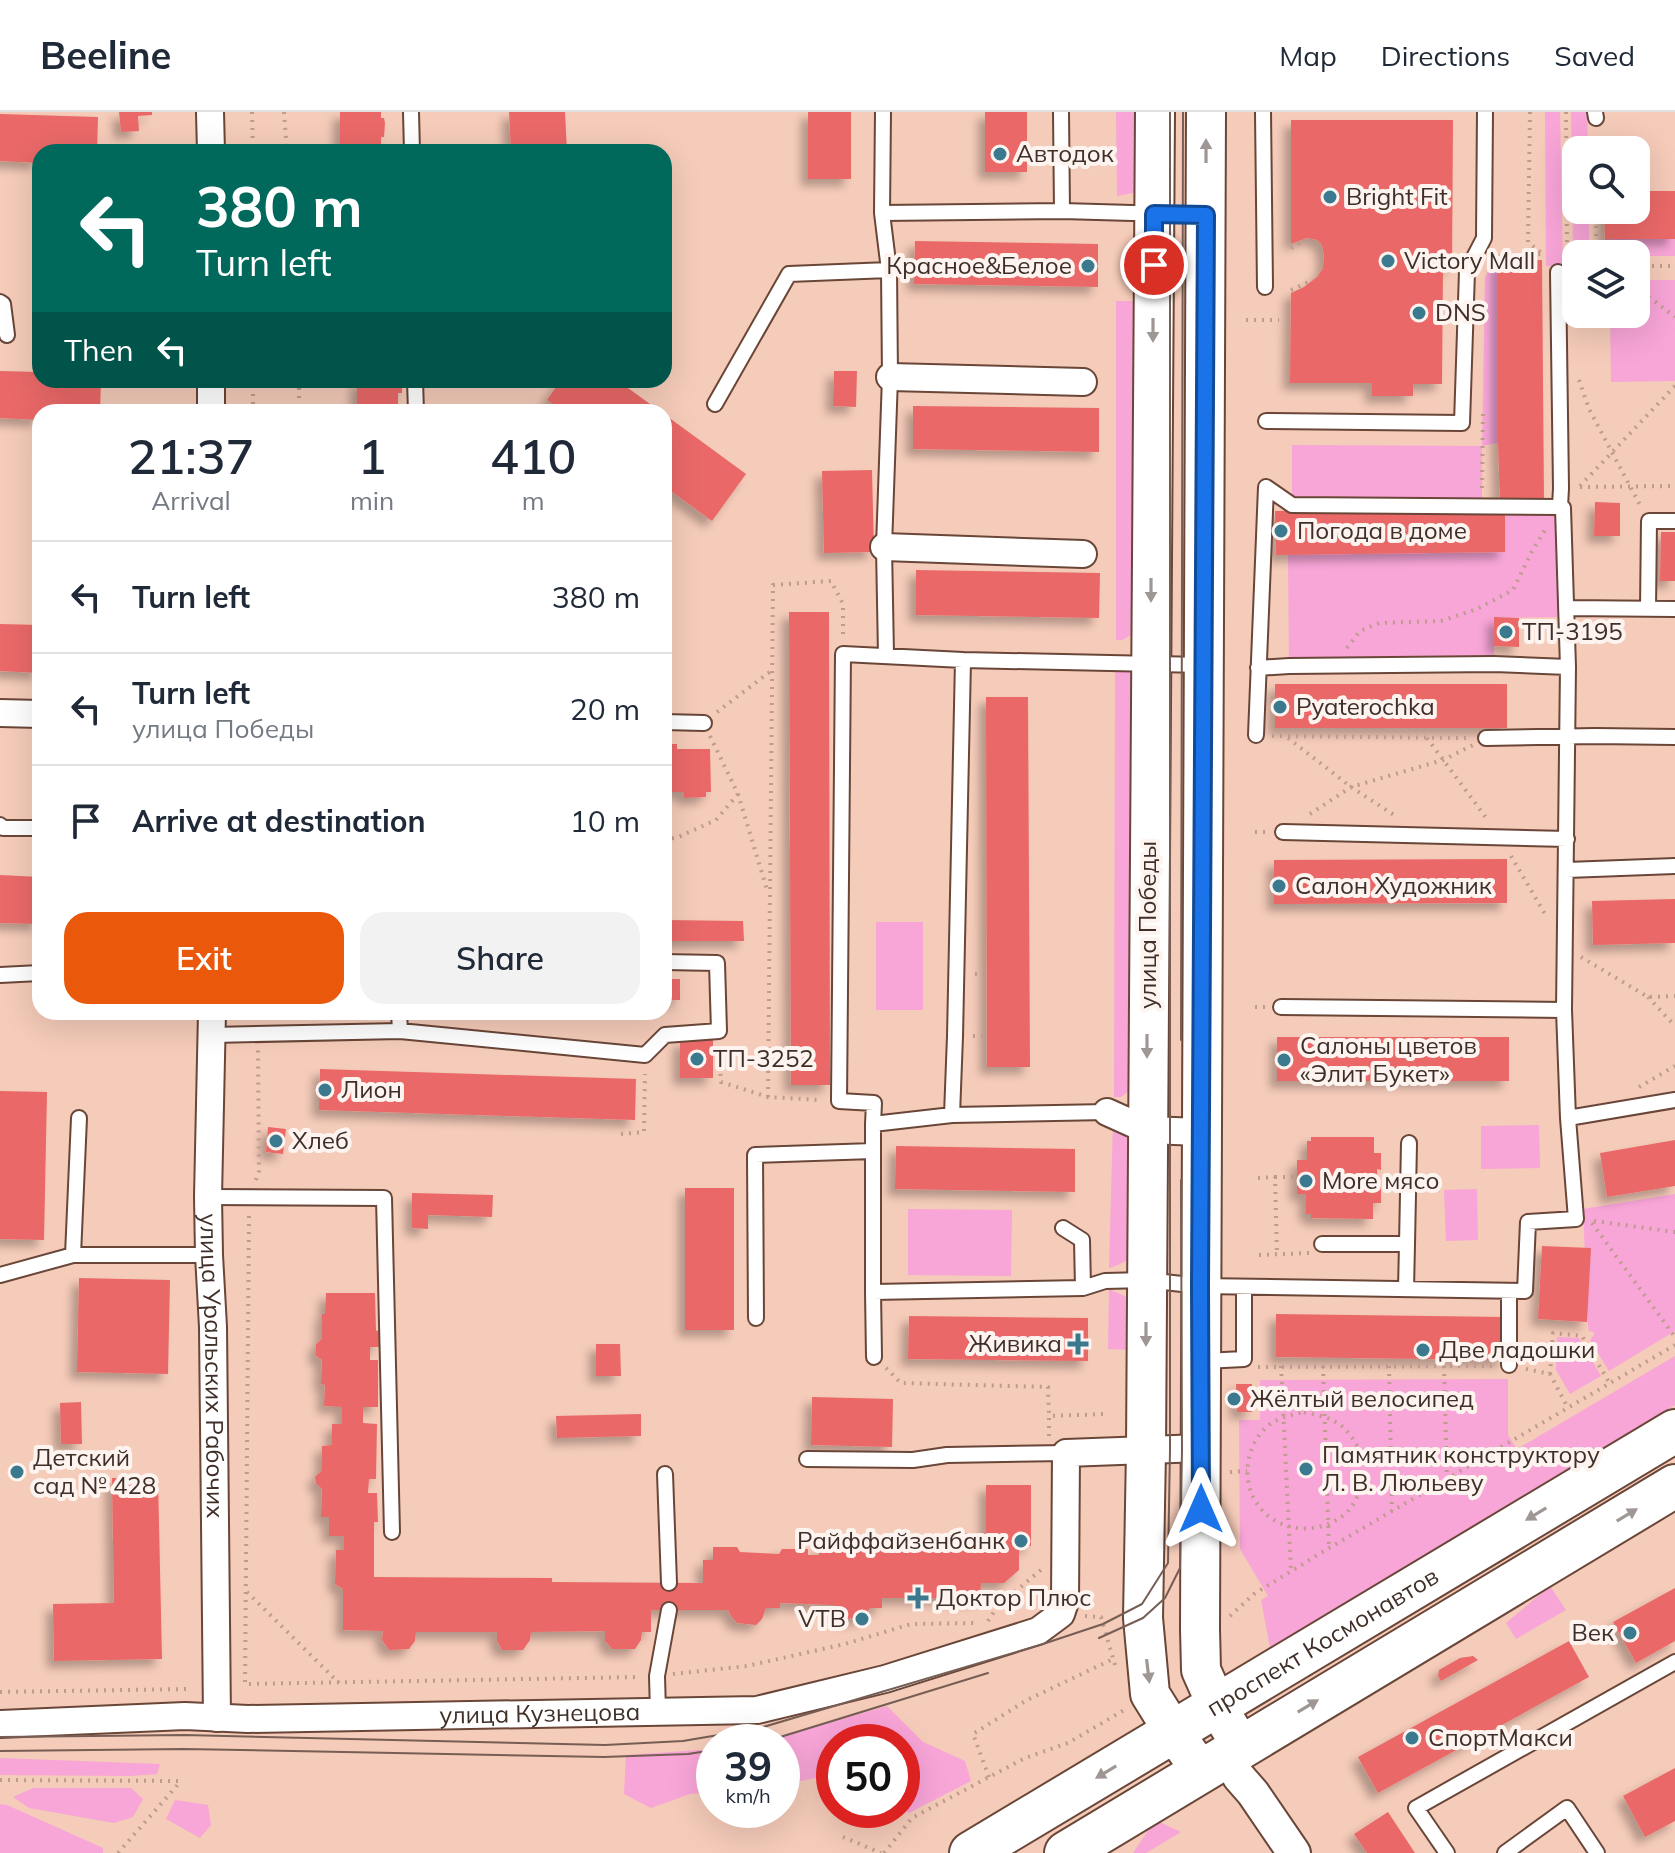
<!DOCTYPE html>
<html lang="en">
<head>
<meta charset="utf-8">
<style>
	:root { --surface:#fff; --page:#f2f2f3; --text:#1f2937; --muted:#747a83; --line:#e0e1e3; --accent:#ea580c }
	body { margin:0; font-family:Mulish,sans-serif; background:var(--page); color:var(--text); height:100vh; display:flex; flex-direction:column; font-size:30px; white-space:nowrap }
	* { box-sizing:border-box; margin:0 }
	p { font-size:26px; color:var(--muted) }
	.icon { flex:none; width:44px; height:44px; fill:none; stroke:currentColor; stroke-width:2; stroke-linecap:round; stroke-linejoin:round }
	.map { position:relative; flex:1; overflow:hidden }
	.drawer { position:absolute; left:32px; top:292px; width:640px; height:616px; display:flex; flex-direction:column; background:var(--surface); border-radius:24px; box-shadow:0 8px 32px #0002 }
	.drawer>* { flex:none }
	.guide { position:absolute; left:32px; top:32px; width:640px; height:244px; border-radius:24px; box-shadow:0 8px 32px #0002; background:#00695c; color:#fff; overflow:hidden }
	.controls { position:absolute; left:1562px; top:24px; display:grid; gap:16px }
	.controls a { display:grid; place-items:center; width:88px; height:88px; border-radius:16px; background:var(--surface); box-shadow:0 8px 32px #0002; font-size:40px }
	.speed { position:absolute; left:696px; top:1612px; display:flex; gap:16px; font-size:40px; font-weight:700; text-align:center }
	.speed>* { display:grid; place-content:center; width:104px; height:104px; border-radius:50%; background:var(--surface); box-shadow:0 8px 32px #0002; line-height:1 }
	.speed small { font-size:20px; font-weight:400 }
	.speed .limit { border:12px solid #d22; background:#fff; color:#111 }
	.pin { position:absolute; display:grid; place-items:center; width:68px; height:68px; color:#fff; margin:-34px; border:4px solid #fff; border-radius:50%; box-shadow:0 2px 8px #0007 }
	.me { position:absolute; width:88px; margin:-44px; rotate:0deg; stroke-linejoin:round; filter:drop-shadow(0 0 6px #0008) }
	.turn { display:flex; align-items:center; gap:28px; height:168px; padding:0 32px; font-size:36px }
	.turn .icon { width:104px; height:104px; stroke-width:2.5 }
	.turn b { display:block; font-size:56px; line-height:68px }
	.then { display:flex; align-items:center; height:76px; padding:0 32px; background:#0003; gap:16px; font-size:30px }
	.eta { display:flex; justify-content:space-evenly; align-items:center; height:136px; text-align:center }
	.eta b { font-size:48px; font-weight:600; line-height:56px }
	.button { display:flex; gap:16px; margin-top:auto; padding:16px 32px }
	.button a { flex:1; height:92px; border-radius:24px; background:var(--accent); color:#fff; font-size:32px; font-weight:600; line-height:92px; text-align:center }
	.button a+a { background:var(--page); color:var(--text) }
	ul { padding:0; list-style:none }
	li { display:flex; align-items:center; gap:24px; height:112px; padding:0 32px; border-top:2px solid var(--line) }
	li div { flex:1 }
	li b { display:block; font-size:30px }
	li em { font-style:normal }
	header { display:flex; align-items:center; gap:48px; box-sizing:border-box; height:112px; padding:0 40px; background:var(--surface); border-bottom:2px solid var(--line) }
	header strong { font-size:38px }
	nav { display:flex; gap:44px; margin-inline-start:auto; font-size:28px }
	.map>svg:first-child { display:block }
	.green { fill:#f8a5d7 }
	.building { fill:#ea6967; filter:url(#shadow) }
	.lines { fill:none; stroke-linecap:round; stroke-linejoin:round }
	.service-casing { stroke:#694638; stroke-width:18 }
	.minor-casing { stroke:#694638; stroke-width:30 }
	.tertiary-casing { stroke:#694638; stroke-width:36 }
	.secondary-casing { stroke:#694638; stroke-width:42 }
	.primary-casing { stroke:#694638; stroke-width:46 }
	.path { stroke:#be9b8d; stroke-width:4; stroke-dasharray:2 6; stroke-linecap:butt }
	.service { stroke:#fff; stroke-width:14 }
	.minor { stroke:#fff; stroke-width:26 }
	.tertiary { stroke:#fff; stroke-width:32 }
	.secondary { stroke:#fff; stroke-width:38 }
	.primary { stroke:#fff; stroke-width:42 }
	.tram { stroke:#765e54; stroke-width:2 }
	.oneway { fill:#9f9794 }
	.route-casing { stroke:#114b97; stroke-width:20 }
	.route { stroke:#1a73e8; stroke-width:14 }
	.poi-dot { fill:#3b798f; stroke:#fdf4f0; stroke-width:3 }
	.labels { text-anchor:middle; stroke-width:8; stroke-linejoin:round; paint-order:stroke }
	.poi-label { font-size:24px; fill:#3f2f28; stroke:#fdf4f0; text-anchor:start }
	.street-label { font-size:24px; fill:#3f2f28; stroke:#fdf4f0 }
</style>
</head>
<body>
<header>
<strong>Beeline</strong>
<nav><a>Map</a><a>Directions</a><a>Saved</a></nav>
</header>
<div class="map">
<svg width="1675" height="1741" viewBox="0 0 1675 1741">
	<defs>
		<filter id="shadow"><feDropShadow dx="-7" dy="7" stdDeviation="4" flood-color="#0004"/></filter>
	</defs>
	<rect width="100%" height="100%" fill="#f5cbb9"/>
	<path class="green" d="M1116 0H1141V76L1133 81 1117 84Z
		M1545 0H1560L1563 154H1546Z
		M1571 0H1587L1588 38H1576V98H1589V134L1588 136H1575L1573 134Z
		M1605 127H1675V144H1636V142H1606Z
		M1498 149V331L1482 334V394L1292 393V333L1482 334 1485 166 1491 152Z
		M1636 168H1675V269L1611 270 1610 202H1636Z
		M1116 189H1134L1140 193 1139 519 1122 528H1116Z
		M1505 396H1563L1564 505 1494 506V552L1289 554 1288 442 1505 440Z
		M1115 558 1138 560V972L1121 985H1114Z
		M876 810H923V898H876Z
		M1113 1010 1136 1019 1135 1144 1118 1153 1109 1156Z
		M1539 1013 1540 1056 1481 1057V1014Z
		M1477 1077 1478 1128 1446 1129 1444 1078Z
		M1675 1082V1219L1609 1259 1590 1228 1594 1223V1220L1589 1219 1588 1213 1583 1097Z
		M908 1097 1012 1098 1011 1164 908 1163Z
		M1109 1177 1135 1189V1238L1108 1237Z
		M1557 1225 1579 1226 1601 1264 1570 1282 1556 1258Z
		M1675 1244V1293L1270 1536 1261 1488 1268 1484 1240 1437 1239 1308H1260V1268L1508 1267V1323L1517 1337Z
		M1550 1474 1566 1498 1516 1527 1506 1511Z
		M887 1594 923 1630 965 1649 971 1669 909 1701 902 1697V1630H834V1662L782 1673V1630H758Z
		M714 1637V1680L690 1682 651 1696 624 1682 626 1643Z
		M0 1646 160 1652 157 1662 130 1664 0 1663Z
		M33 1676H131L143 1687 133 1705 114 1711 29 1696 13 1685Z
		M175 1688 208 1693 211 1713 200 1726 166 1707Z
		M0 1692 7 1693 103 1736V1741H0Z
		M1155 1708 1181 1720 1146 1741H1133Z"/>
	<path class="building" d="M119 0H152V3L138 4 139 19 121 20Z
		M340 0H381V6H384L385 11 384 25H381V40H340Z
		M509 0H565L567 40H511Z
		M808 0H851V67H808Z
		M985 0H1027V60H985Z
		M0 2 98 5 97 40H40V51L0 49Z
		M1291 8H1453L1452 155H1443L1442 272H1413V284H1372V271H1290L1291 181 1304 175 1317 165 1323 156 1324 144 1322 133 1317 128 1307 126 1291 132Z
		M1636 79H1675V127H1605L1604 98H1636Z
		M915 129 1098 132V175L914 172Z
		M1542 148 1544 389 1500 390 1498 331V149Z
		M0 259 40 260V268H101L100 300H40V308L0 306Z
		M834 259H857L856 295 833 294Z
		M357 268H402V281H398V300H357Z
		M561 268H617L661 300H564L547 288Z
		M913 294 1099 296V340L913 337Z
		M664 302 746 362 712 409 664 374Z
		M872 358 874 440 824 441 822 359Z
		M1595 390 1620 391V424H1594Z
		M1505 396V440L1276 443 1275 399Z
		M1661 420H1675V469H1660Z
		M916 458 1100 461 1099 506 916 503Z
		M789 500H829L830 973H791Z
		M1494 505 1519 506V535L1494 534Z
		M0 512 40 513V561L0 559Z
		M1275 572H1507V616H1275Z
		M986 585H1028L1030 955H987Z
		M664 632H677V637H710L711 680H706V685L684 686V680H669V686H664Z
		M1507 747V791L1274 792V748Z
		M0 763 40 765V812L0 811Z
		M1675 787V831L1593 833 1592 789Z
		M664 808 743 809 744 829H664Z
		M664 867H680V888H664Z
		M1277 925H1509V969H1277Z
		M680 928H713V966H680Z
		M320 957 636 967 635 1008 319 998Z
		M0 979 47 980 44 1128 0 1127Z
		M268 1015 286 1017 283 1042 266 1040Z
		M1311 1025H1374V1041H1381V1058L1377 1057V1075H1381V1091H1373V1107L1311 1106V1102H1306V1082H1297V1048H1307V1029H1311Z
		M1675 1028V1074L1607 1085 1600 1041Z
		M896 1034 1075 1037V1080L895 1077Z
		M685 1076H734V1218H685Z
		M412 1081 493 1083 492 1105 428 1103V1117L412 1116Z
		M1542 1134 1591 1136 1587 1210 1538 1207Z
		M79 1166 170 1168 168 1262 77 1260Z
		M326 1181H375L376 1219 379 1218V1235H370V1248H378V1295H363V1311L377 1312 376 1367H369L368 1381H377L378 1410H374V1465L552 1466V1470L703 1471V1448H713V1435H737L740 1440 779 1442 782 1437H808V1443H819V1435L867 1437 869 1429H953V1421H986V1373H1031V1434H1019V1458L1004 1471H981L980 1486H882V1496H870L862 1507 841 1506 834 1501V1493L780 1491V1496H766L762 1507 756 1513 737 1511 731 1504 728 1498H651V1520H642L641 1528 635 1537H612L605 1529V1519L531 1520 530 1528 523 1538H502L497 1529V1520H416L415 1529 409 1537 389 1538 382 1528 383 1519 343 1518V1477L335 1472 336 1438H344V1424H329V1405H321L322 1377 316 1371 315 1365 322 1358V1334L332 1333V1312H342V1295L324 1294 325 1273 321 1272 322 1248 316 1244V1232L322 1227V1202H325Z
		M1276 1202 1505 1205V1248L1276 1245Z
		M909 1204 1088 1206V1249L908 1247Z
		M596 1232H620L621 1264H596Z
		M1236 1272H1252V1300H1237Z
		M812 1285 893 1287 892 1335 811 1333Z
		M81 1290 82 1332H61L60 1291Z
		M641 1302V1324L557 1326 556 1304Z
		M112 1366H158L162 1547 54 1549 53 1492 114 1491Z
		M1675 1476V1529L1636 1551 1613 1510Z
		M1569 1529 1589 1565 1378 1681 1358 1645Z
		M1473 1544 1478 1548 1441 1569 1438 1564 1439 1558 1460 1546Z
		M1675 1656V1709L1645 1725 1623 1684Z
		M1388 1700 1415 1741H1367L1354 1722Z"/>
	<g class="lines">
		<g class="service-casing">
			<path id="service" d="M411 0 412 40
				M1061 0 1062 99
				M1263 0 1265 175
				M1595 0 1596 6
				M882 101 883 0
				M0 190 3 192 7 223
				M415 268 416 300
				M715 292 789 162 889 158
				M1266 309 1462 311 1467 159 1484 126 1485 0
				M1266 375 1292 393 1560 395
				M1566 496 1675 497
				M1648 497 1649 409H1675
				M886 543 884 435 890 265 889 158 882 101 1062 99 1203 103
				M1258 556 1289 554 1494 552 1568 555
				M664 610 704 611
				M1256 623 1266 375
				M1486 626 1595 624 1675 625
				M0 713 3 716H40
				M1283 720 1567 727
				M1567 758 1675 754
				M0 863 40 861
				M1281 895 1564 898
				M399 900 400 919
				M213 923 400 919 645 943 665 923 719 919 717 851 664 850
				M952 1003 1107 1000
				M1568 1006 1675 988
				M873 1012 874 991 839 989 843 542 963 548
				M208 1085 384 1086 392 1420
				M1063 1116 1082 1128 1083 1176
				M1322 1132H1407L1406 1177
				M1407 1132 1409 1031
				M73 1143 79 1006
				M0 1163 73 1143H209
				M873 1180V1012L952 1003 955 924 963 548 1203 553
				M756 1206 755 1043 873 1039
				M874 1245 873 1180 1083 1176 1105 1169 1146 1168 1200 1174 1525 1179 1528 1110 1576 1107 1568 1006 1564 898 1568 555 1563 396 1560 395 1561 376 1558 160
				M1204 1249 1244 1247V1175
				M1509 1253V1179
				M807 1347 913 1348 947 1343 1066 1341
				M665 1362 669 1471
				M658 1600 657 1564 669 1498
				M1447 1741 1416 1696 1675 1550
				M1505 1741 1567 1696 1597 1741"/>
		</g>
		<g class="minor-casing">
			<g id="minor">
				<path d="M210 0 211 40"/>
				<path d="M890 265 1083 270"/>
				<path d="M211 300V268"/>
				<path d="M884 435 1083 442"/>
				<path d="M0 601 40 602"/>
				<path id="s1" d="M212 900 208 1085 209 1143 213 1215 217 1606"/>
				<path d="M1107 1000 1147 1018 1201 1020"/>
				<path id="s2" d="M0 1612 185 1604 248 1607 757 1598 885 1567 1038 1519 1061 1502 1065 1490 1066 1341 1201 1336"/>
			</g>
		</g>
		<g class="tertiary-casing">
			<path id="tertiary" d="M1239 1665 1253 1681 1294 1741"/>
		</g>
		<g class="secondary-casing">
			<path id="secondary" d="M1155 0 1146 1338 1143 1506 1150 1582 1173 1619 1201 1659
				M1206 0 1200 1517 1201 1558 1217 1594 1241 1634"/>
		</g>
		<g class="primary-casing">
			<g id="primary">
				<path id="s3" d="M971 1741 1675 1319"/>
				<path d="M1066 1741 1675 1374"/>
			</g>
		</g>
		<path class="path" d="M252 0 253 40
			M284 0 287 40
			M1530 0 1528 130 1543 142
			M1566 0 1567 139 1573 144H1576
			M1596 98V142
			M1291 136 1302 130 1312 127
			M1493 150 1501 143 1544 142
			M1636 154H1675
			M1636 175 1675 205
			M1291 178 1313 168
			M1246 208H1279
			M299 268V300
			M1579 268 1589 297 1640 393
			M253 300V268
			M1580 374 1675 274
			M1580 375 1675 374
			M1482 376 1483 301
			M1347 536 1360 519 1379 511 1441 509 1477 497 1513 478 1532 439 1545 418
			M717 600 771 559
			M710 624 738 682 768 781
			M1272 624 1467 626
			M1288 626 1351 675 1394 703
			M1427 626 1487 707
			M1310 702 1351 675 1443 648 1473 633
			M1255 720H1266
			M664 727 676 726 716 708 738 682
			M1511 744 1545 802
			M1581 845 1648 885 1675 884
			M975 862H987
			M1648 885 1675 914
			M1255 895H1266
			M973 924H987
			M719 938 721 970 768 985 821 988
			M1639 975 1675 954
			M768 985 773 473 831 469 843 492V524
			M621 1022 644 1020 645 962
			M1275 1065H1297
			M1258 1066 1275 1065 1277 1142
			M256 1068 259 1059 258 938
			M249 1104 245 1572 640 1565
			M1594 1109 1675 1120
			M1592 1111 1675 1225
			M1259 1143 1309 1141
			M1281 1254 1291 1459
			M1323 1254 1329 1436
			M1389 1254 1392 1399
			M1444 1254 1447 1367
			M1258 1255 1493 1254
			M886 1256 901 1271 1048 1275 1049 1304
			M1526 1257 1550 1262 1568 1296
			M1550 1262 1553 1221 1582 1224 1610 1272
			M1304 1300C1338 1307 1348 1313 1363 1346L1357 1349 1356 1356 1359 1362 1365 1364C1360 1378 1356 1392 1345 1402 1320 1423 1282 1421 1261 1397 1240 1373 1244 1333 1269 1313 1279 1305 1292 1303 1304 1300Z
			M1049 1324V1304L1105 1302
			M1230 1360 1247 1359
			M247 1480 339 1571
			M1085 1504 1101 1505 1115 1553
			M1230 1504 1254 1482 1329 1436 1675 1233
			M988 1509 998 1494 1042 1457
			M673 1562 747 1554 845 1532 911 1512 978 1511
			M0 1580 188 1577
			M989 1665 973 1622 1027 1588 1113 1547
			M0 1668 181 1669
			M843 1725 881 1741
			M118 1741 181 1669
			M884 1741 912 1706 1025 1646 1068 1631 1126 1597"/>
		<use href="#service" class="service"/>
		<use href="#minor" class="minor"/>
		<use href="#tertiary" class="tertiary"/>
		<use href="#secondary" class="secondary"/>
		<use href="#primary" class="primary"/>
		<path class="tram" d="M1181 928 1183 0
			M1099 1526 1143 1506 1165 1486 1180 1456 1182 1337 1181 1068
			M0 1625 185 1623 605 1633 683 1629 760 1616 1043 1532 1103 1512 1142 1492 1168 1451 1170 1338V0
			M764 1630 988 1561
			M0 1639 184 1637 604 1645 688 1642 714 1638"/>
	</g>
	<defs><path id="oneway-solid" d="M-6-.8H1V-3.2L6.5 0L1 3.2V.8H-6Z" transform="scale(2)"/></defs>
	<g class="oneway">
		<use href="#oneway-solid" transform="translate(1206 39) rotate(-90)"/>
		<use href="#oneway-solid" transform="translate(1153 218) rotate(90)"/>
		<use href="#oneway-solid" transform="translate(1151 478) rotate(90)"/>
		<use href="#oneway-solid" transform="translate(1147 934) rotate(90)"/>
		<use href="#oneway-solid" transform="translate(1146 1222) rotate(90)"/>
		<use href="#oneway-solid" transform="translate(1536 1402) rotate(149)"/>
		<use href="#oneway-solid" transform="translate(1627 1403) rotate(-31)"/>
		<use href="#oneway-solid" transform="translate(1148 1559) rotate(83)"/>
		<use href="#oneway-solid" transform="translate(1308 1594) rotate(-31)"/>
		<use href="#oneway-solid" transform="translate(1106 1660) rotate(149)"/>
	</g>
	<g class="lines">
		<g class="route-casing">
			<path id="route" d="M1154 153V102L1206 103 1200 1174 1201 1397"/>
		</g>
		<use href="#route" class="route"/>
	</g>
	<g class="poi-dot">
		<circle cx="1000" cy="42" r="8"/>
		<circle cx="1330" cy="85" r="8"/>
		<circle cx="1388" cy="149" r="8"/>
		<circle cx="1088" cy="154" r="8"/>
		<circle cx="1419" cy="201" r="8"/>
		<circle cx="1281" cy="419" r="8"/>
		<circle cx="1506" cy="520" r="8"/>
		<circle cx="1280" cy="595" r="8"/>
		<circle cx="1279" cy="774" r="8"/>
		<circle cx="697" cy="947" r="8"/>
		<circle cx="1284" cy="948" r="8"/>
		<circle cx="325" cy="978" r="8"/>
		<circle cx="276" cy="1029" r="8"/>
		<circle cx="1306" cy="1069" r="8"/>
		<path d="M1074 1220h8v8h8v8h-8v8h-8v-8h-8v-8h8z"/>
		<circle cx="1423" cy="1238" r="8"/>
		<circle cx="1234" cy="1287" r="8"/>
		<circle cx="1306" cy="1357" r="8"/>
		<circle cx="17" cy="1360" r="8"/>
		<circle cx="1021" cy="1429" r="8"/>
		<path d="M914 1474h8v8h8v8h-8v8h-8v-8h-8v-8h8z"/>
		<circle cx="862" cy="1507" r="8"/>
		<circle cx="1630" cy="1521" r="8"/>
		<circle cx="1412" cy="1626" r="8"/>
	</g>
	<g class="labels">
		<g class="poi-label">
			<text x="1016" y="50">Автодок</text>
			<text x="1346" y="93">Bright Fit</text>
			<text x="1404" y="157">Victory Mall</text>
			<text x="1072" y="162" text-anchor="end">Красное&amp;Белое</text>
			<text x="1435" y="209">DNS</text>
			<text x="1297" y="427">Погода в доме</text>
			<text x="1522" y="528">ТП-3195</text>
			<text x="1296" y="603">Pyaterochka</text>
			<text x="1295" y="782">Салон Художник</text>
			<text x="1300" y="942">Салоны цветов<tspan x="1300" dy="28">«Элит Букет»</tspan></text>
			<text x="713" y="955">ТП-3252</text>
			<text x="341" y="986">Лион</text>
			<text x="292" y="1037">Хлеб</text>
			<text x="1322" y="1077">More мясо</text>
			<text x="1062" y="1240" text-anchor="end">Живика</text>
			<text x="1439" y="1246">Две ладошки</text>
			<text x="1250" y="1295">Жёлтый велосипед</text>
			<text x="1322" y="1351">Памятник конструктору<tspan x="1322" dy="28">Л. В. Люльеву</tspan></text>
			<text x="33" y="1354">Детский<tspan x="33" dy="28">сад № 428</tspan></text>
			<text x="1005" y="1437" text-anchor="end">Райффайзенбанк</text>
			<text x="936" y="1494">Доктор Плюс</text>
			<text x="846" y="1515" text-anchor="end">VTB</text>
			<text x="1614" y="1529" text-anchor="end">Век</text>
			<text x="1428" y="1634">СпортМакси</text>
		</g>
		<g class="street-label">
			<text transform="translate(1148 813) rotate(-90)" y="8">улица Победы</text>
			<text dy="8" stroke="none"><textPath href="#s1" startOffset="354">улица Уральских Рабочих</textPath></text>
			<text dy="8" stroke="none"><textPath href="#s3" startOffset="410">проспект Космонавтов</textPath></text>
			<text dy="8" stroke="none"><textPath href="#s2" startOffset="540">улица Кузнецова</textPath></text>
		</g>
	</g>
</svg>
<div class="controls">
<a><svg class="icon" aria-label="search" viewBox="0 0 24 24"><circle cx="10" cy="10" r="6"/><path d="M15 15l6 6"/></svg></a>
<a><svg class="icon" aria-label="layers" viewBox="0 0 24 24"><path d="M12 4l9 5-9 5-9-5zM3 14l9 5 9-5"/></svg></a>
</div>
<div class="speed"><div>39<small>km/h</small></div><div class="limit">50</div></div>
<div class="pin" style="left:1154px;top:153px;background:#d93025"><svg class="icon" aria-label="arrive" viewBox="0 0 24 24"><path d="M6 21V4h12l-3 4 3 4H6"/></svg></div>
<svg class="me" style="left:1201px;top:1397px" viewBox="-20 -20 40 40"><path d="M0-17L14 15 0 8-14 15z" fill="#1a73e8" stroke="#fff" stroke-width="4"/></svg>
<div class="guide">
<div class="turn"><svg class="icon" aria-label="left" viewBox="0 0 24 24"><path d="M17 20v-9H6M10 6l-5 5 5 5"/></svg><div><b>380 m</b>Turn left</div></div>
<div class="then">Then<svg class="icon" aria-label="left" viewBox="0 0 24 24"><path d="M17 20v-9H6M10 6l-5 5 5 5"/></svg></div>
</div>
<section class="drawer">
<div class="eta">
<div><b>21:37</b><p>Arrival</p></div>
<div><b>1</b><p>min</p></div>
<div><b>410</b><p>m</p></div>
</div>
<ul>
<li><svg class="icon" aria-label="left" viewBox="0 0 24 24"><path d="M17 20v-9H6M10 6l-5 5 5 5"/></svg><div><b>Turn left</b></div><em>380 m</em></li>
<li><svg class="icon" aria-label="left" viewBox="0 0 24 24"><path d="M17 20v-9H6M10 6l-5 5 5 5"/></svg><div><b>Turn left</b><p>улица Победы</p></div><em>20 m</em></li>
<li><svg class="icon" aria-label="arrive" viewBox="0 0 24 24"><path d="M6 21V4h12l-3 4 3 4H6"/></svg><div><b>Arrive at destination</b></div><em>10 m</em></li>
</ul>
<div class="button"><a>Exit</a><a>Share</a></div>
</section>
</div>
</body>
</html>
